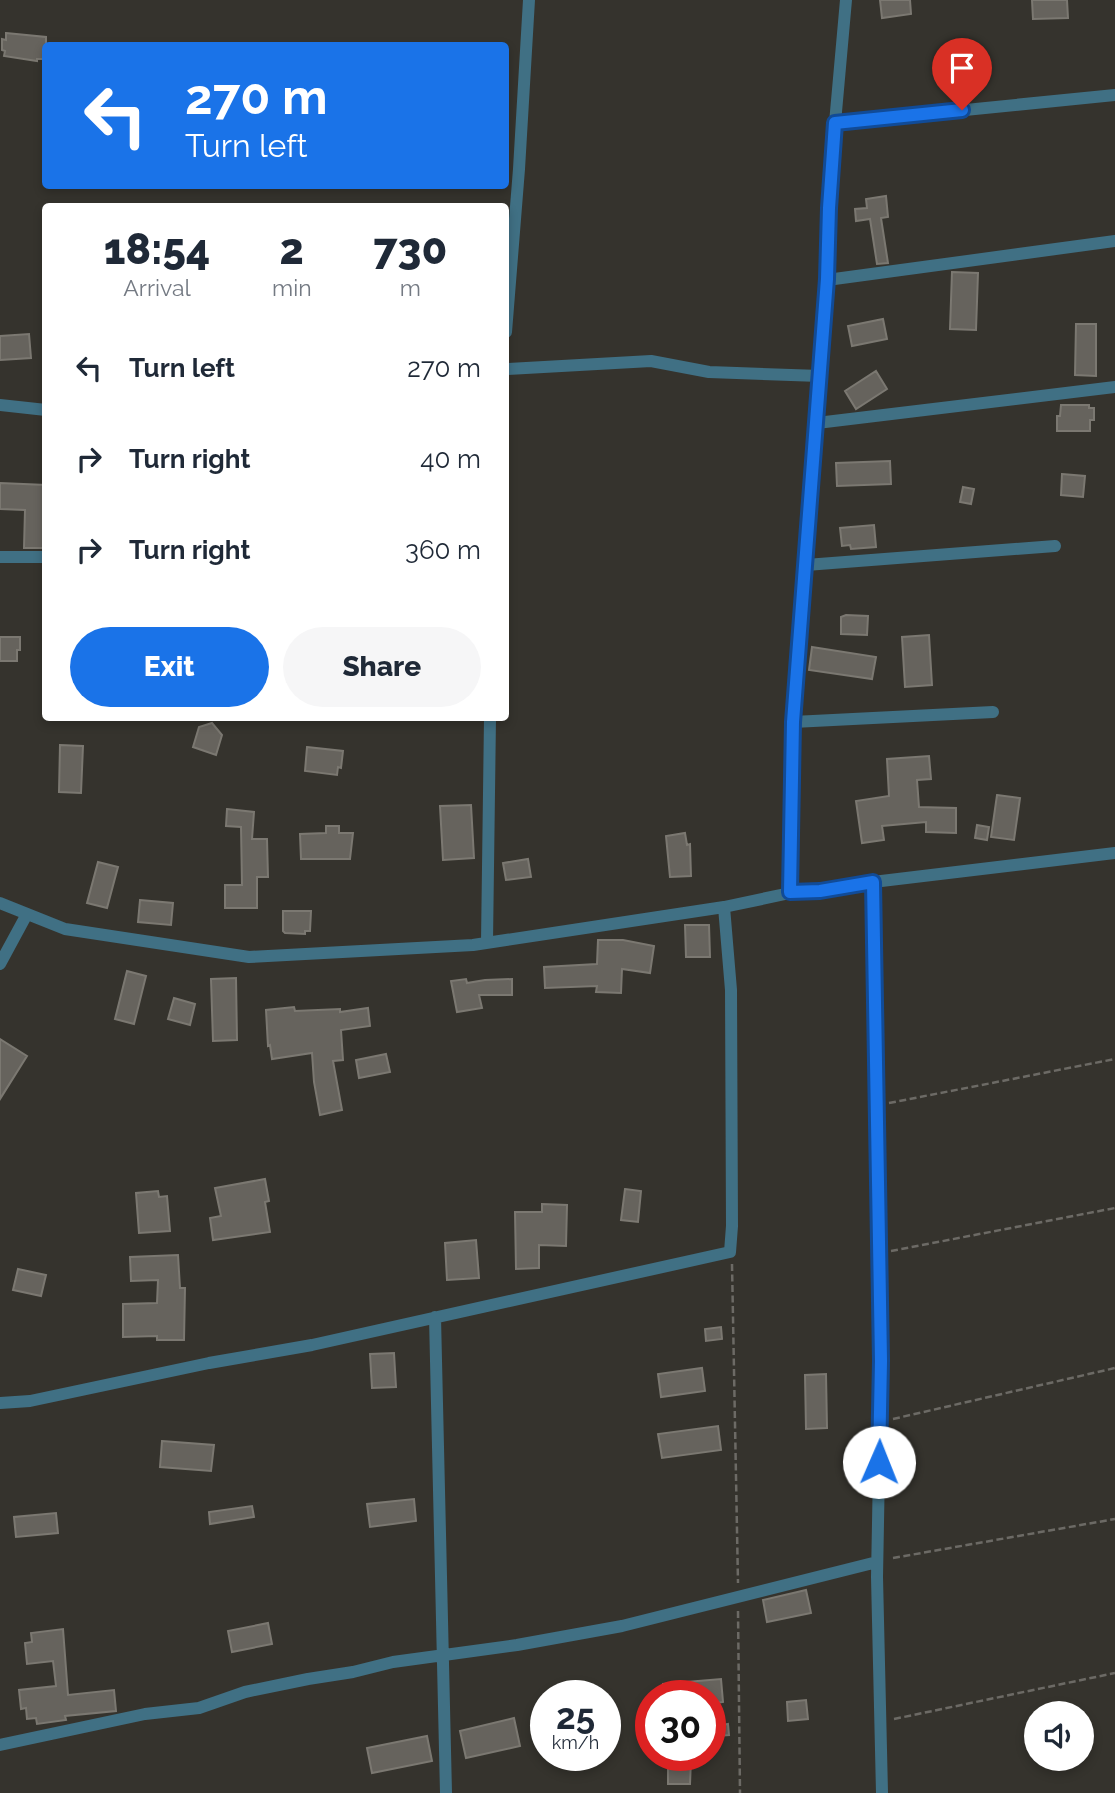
<!DOCTYPE html>
<html lang="en">
<head>
<meta charset="utf-8">
<style>
	:root { --surface:#fff; --page:#f6f6f7; --text:#1f2937; --muted:#747a83; --accent:#1a73e8 }
	body { margin:0; font-family:Raleway,sans-serif; background:var(--page); color:var(--text); height:100vh; display:flex; flex-direction:column; font-size:26px; white-space:nowrap }
	* { box-sizing:border-box; margin:0 }
	p { font-size:23px; color:var(--muted) }
	.icon { flex:none; width:38px; height:38px; fill:none; stroke:currentColor; stroke-width:2; stroke-linecap:round; stroke-linejoin:round }
	.map { position:relative; flex:1; overflow:hidden }
	.side { position:absolute; left:42px; top:203px; width:467px; height:518px; display:flex; flex-direction:column; background:var(--surface); border-radius:7px; box-shadow:0 4px 10px #0003 }
	.side>* { flex:none }
	.banner { position:absolute; left:42px; top:42px; width:467px; height:147px; border-radius:7px; box-shadow:0 4px 10px #0003; background:#1a73e8; color:#fff; overflow:hidden }
	.tools { position:absolute; left:1024px; top:1701px; display:grid; gap:14px }
	.tools a { display:grid; place-items:center; width:70px; height:70px; border-radius:50%; background:var(--surface); box-shadow:0 4px 10px #0003; font-size:35px }
	.speed { position:absolute; left:530px; top:1680px; display:flex; gap:14px; font-size:35px; font-weight:700; text-align:center }
	.speed>* { display:grid; place-content:center; width:91px; height:91px; border-radius:50%; background:var(--surface); box-shadow:0 4px 10px #0003; line-height:1 }
	.speed small { font-size:18px; font-weight:400 }
	.speed .limit { border:10px solid #d22; background:#fff; color:#111 }
	.pin { position:absolute; display:grid; place-items:center; width:60px; height:60px; color:#fff; margin:-72px -30px; border-radius:50% 50% 50% 0; rotate:-45deg; box-shadow:0 0 7px #0007 }
	.pin .icon { rotate:45deg }
	.me { position:absolute; width:77px; margin:-38px; rotate:1deg; stroke-linejoin:round; filter:drop-shadow(0 0 5px #0008) }
	.turn { display:flex; align-items:center; gap:24px; height:147px; padding:0 28px; font-size:32px }
	.turn .icon { width:91px; height:91px; stroke-width:2.5 }
	.turn b { display:block; font-size:49px; line-height:60px }
	.eta { display:flex; justify-content:space-evenly; align-items:center; height:119px; text-align:center }
	.eta b { font-size:42px; font-weight:800; line-height:49px }
	.action { display:flex; gap:14px; margin-top:auto; padding:14px 28px }
	.action a { flex:1; height:80px; border-radius:42px; background:var(--accent); color:#fff; font-size:28px; font-weight:800; line-height:80px; text-align:center }
	.action a+a { background:var(--page); color:var(--text) }
	ul { padding:0; list-style:none }
	li { display:flex; align-items:center; gap:21px; height:91px; padding:0 28px }
	li div { flex:1 }
	li b { display:block; font-size:26px }
	li em { font-style:normal }
	.map>svg:first-child { display:block }
	.building { fill:#66635d; stroke:#7b7871; stroke-width:2 }
	.lines { fill:none; stroke-linecap:round; stroke-linejoin:round }
	.path { stroke:#6c6a65; stroke-width:2.5; stroke-dasharray:7 3.5; stroke-linecap:butt }
	.minor { stroke:#407084; stroke-width:12 }
	.route-casing { stroke:#114b97; stroke-width:18 }
	.route { stroke:#1a73e8; stroke-width:12 }
</style>
</head>
<body>
<div class="map">
<svg width="1115" height="1793" viewBox="0 0 1115 1793">
	<rect width="100%" height="100%" fill="#35332d"/>
	<path class="building" d="M880 0H910L911 14 882 18Z
		M1032 0H1067L1068 18 1033 19Z
		M6 33 46 37V59H37V61L4 56 5 51 2 50V39L6 40Z
		M886 196 888 217 881 218 888 263 877 264 870 219 856 221 855 209 867 208 866 199Z
		M952 272 978 273 976 330 950 329Z
		M883 319 887 339 852 346 848 326Z
		M1076 324H1096V376L1075 375Z
		M29 334 31 358 0 360V336Z
		M876 371 887 389 856 409 845 391Z
		M1061 405H1089V408H1094V420H1090V431H1057V416H1060Z
		M890 461 891 484 837 486 836 463Z
		M1062 474 1085 476 1083 497 1061 495Z
		M0 483 46 485 45 548H24L25 510 0 509Z
		M963 487 974 489 971 504 960 502Z
		M874 525 876 547 851 549 850 545 842 546 840 528Z
		M846 615 868 616 867 635 841 634V617Z
		M929 635 932 685 905 687 902 637Z
		M0 637H20V650H17V661H0Z
		M812 647 876 657 872 679 809 670Z
		M212 723 222 735 216 755 193 747 199 727Z
		M60 745 83 746 81 793 59 792Z
		M307 747 343 751 341 768 338 767 337 775 305 771Z
		M929 756 931 779 917 780 919 807 956 808V833L926 832V822L882 826 884 840 862 843 856 801 889 796 887 759Z
		M997 795 1020 798 1014 840 991 837Z
		M471 805 474 858 443 860 440 806Z
		M227 809 254 812 252 839H267L268 877H257V908H225V885H242L241 827 226 826Z
		M977 825 989 827 987 840 975 838Z
		M326 826H339V833H353L350 859H301L300 834 326 833Z
		M685 833 687 845 690 844 691 876 670 877 666 836Z
		M528 859 531 877 506 880 503 863Z
		M98 862 118 867 107 908 87 903Z
		M140 900 173 903 171 925 138 922Z
		M283 911H311L310 931H305V934L285 933 283 931Z
		M685 925H709L710 957H686Z
		M598 940H623L654 946 650 973 622 969 621 993 596 992 597 986 545 988 544 967 597 964Z
		M127 971 146 976 134 1024 115 1019Z
		M236 978 237 1040 213 1041 211 979Z
		M466 979 467 983 485 980 512 979V995H479L482 1008 457 1012 451 981Z
		M174 998 195 1004 190 1025 168 1019Z
		M294 1007 295 1011 340 1009V1012L368 1008 370 1026 341 1030 343 1060 333 1061 342 1110 320 1115 314 1082 312 1053 272 1059 270 1045 268 1046 266 1010Z
		M0 1039 27 1056 0 1099Z
		M386 1054 390 1072 359 1078 356 1060Z
		M265 1179 269 1201 265 1202 270 1232 213 1240 210 1218 221 1216 215 1188Z
		M625 1189 641 1191 638 1222 621 1220Z
		M158 1191 159 1197 167 1196 170 1231 139 1233 136 1193Z
		M542 1204 567 1205 566 1246 539 1245V1268L516 1269 515 1212H542Z
		M476 1240 479 1278 447 1280 445 1243Z
		M178 1255 180 1288H185L184 1340H157V1336L123 1337V1304L157 1303 158 1280 131 1281 130 1257Z
		M18 1269 46 1275 41 1296 13 1290Z
		M721 1327 722 1339 706 1341 705 1329Z
		M394 1353 396 1387 372 1388 370 1354Z
		M702 1368 705 1391 661 1397 658 1374Z
		M826 1374 827 1428 806 1429 805 1375Z
		M718 1426 721 1450 662 1458 658 1434Z
		M162 1441 214 1445 211 1471 160 1467Z
		M414 1499 416 1521 370 1527 367 1504Z
		M252 1506 254 1517 210 1524 209 1512Z
		M56 1513 58 1533 16 1537 14 1517Z
		M806 1590 811 1613 767 1622 763 1600Z
		M268 1623 272 1644 232 1652 228 1631Z
		M63 1629 68 1695 114 1690 116 1711 65 1716 66 1720 37 1724 36 1718 27 1719 26 1708 21 1709 19 1690 56 1686 53 1661 27 1664 25 1643 32 1642 31 1633Z
		M721 1679 723 1702 710 1704V1696H664L663 1684Z
		M806 1700 808 1719 788 1721 787 1702Z
		M514 1718 520 1746 466 1758 460 1731Z
		M728 1724 729 1735 717 1736 715 1726Z
		M427 1736 432 1761 372 1773 367 1748Z
		M668 1760H691L690 1784H668Z"/>
	<g class="lines">
		<path class="path" d="M889 1103 1115 1059
			M891 1251 1115 1208
			M732 1264 738 1583
			M893 1419 1115 1368
			M893 1558 1115 1519
			M738 1611 740 1793
			M894 1719 1115 1673"/>
		<path class="minor" d="M835 123 1115 95
			M827 280 1115 241
			M506 332 519 169 529 0
			M506 369 651 361 709 372 820 376
			M0 405 46 410
			M817 423 1115 387
			M0 557H46
			M806 565 1055 546
			M793 722 993 712
			M873 882 881 1361 877 1577 882 1793
			M790 893 793 722 817 423 835 123 846 0
			M0 903 65 929 249 957 473 945 724 907 790 893 820 891 873 882 1115 853
			M487 942 490 718
			M0 964 27 914
			M435 1317 446 1793
			M0 1403 30 1401 209 1363 312 1345 730 1252 732 1226 731 990 724 907
			M0 1745 145 1714 199 1708 245 1692 308 1679 353 1672 393 1662 517 1645 622 1626 877 1562"/>
	</g>
	<g class="lines">
		<g class="route-casing">
			<path id="route" d="M879 1462 881 1361 873 882 820 891 790 892 793 722 827 279 829 208 835 123 962 110"/>
		</g>
		<use href="#route" class="route"/>
	</g>
</svg>
<div class="tools">
<a><svg class="icon" aria-label="sound" viewBox="0 0 24 24"><path d="M4 9h4l5-4v14l-5-4H4zM17 9q2 3 0 6"/></svg></a>
</div>
<div class="speed"><div>25<small>km/h</small></div><div class="limit">30</div></div>
<div class="pin" style="left:962px;top:110px;background:#d93025"><svg class="icon" aria-label="arrive" viewBox="0 0 24 24"><path d="M6 21V4h12l-3 4 3 4H6"/></svg></div>
<svg class="me" style="left:879px;top:1462px" viewBox="-20 -20 40 40"><circle r="19" fill="#fff"/><path d="M0-13L10 11 0 6-10 11z" fill="#1a73e8"/></svg>
<div class="banner">
<div class="turn"><svg class="icon" aria-label="left" viewBox="0 0 24 24"><path d="M17 20v-9H6M10 6l-5 5 5 5"/></svg><div><b>270 m</b>Turn left</div></div>
</div>
<section class="side">
<div class="eta">
<div><b>18:54</b><p>Arrival</p></div>
<div><b>2</b><p>min</p></div>
<div><b>730</b><p>m</p></div>
</div>
<ul>
<li><svg class="icon" aria-label="left" viewBox="0 0 24 24"><path d="M17 20v-9H6M10 6l-5 5 5 5"/></svg><div><b>Turn left</b></div><em>270 m</em></li>
<li><svg class="icon" aria-label="right" viewBox="0 0 24 24"><path d="M7 20v-9h11M14 6l5 5-5 5"/></svg><div><b>Turn right</b></div><em>40 m</em></li>
<li><svg class="icon" aria-label="right" viewBox="0 0 24 24"><path d="M7 20v-9h11M14 6l5 5-5 5"/></svg><div><b>Turn right</b></div><em>360 m</em></li>
</ul>
<div class="action"><a>Exit</a><a>Share</a></div>
</section>
</div>
</body>
</html>
